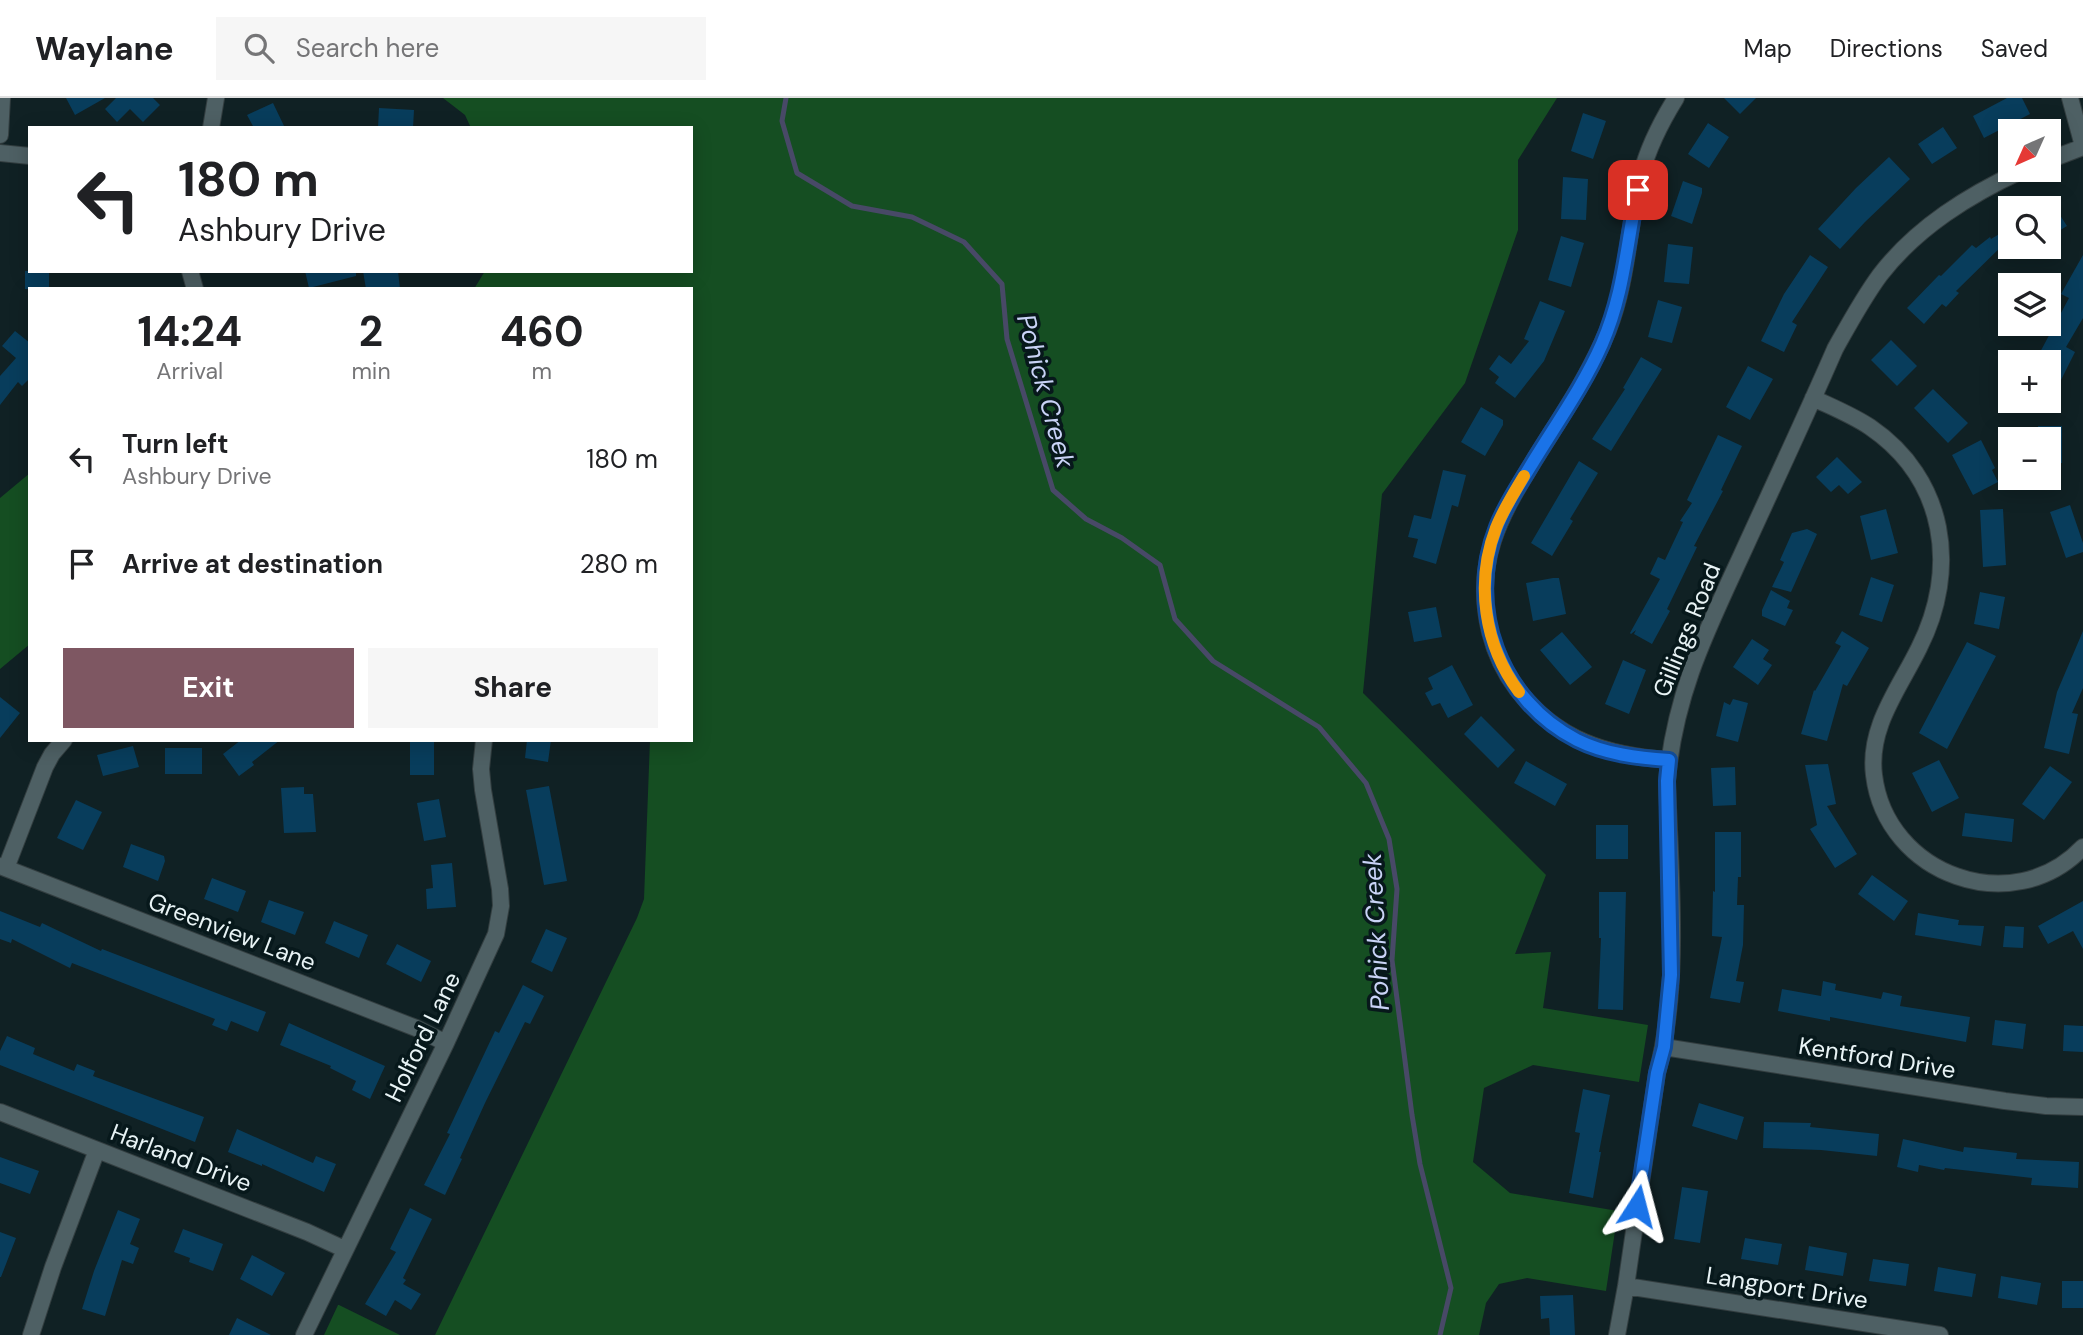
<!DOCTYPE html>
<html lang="en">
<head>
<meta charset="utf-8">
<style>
	:root { --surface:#fff; --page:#f6f6f6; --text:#202124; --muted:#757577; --line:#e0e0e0; --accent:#7e5762 }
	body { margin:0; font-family:"DM Sans",sans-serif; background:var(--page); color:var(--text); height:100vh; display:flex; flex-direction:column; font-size:26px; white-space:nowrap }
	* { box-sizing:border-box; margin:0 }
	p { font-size:23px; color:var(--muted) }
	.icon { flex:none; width:38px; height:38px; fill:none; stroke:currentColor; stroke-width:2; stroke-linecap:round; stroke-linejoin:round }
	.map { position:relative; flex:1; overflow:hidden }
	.sheet { position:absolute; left:28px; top:189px; width:665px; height:455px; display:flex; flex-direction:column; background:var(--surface); border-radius:0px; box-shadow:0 4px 18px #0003 }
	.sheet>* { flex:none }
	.hud { position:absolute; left:28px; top:28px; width:665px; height:147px; border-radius:0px; box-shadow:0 4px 18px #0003; background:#fff; color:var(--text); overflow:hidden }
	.needle { width:46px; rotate:225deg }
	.controls { position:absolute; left:1998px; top:21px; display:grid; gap:14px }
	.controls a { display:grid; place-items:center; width:63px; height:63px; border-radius:0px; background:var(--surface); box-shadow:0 4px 18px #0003; font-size:35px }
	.pin { position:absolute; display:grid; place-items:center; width:60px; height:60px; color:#fff; margin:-30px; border-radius:14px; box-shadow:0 4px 10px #0006 }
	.me { position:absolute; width:77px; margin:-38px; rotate:9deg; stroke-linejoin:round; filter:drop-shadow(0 0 5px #0008) }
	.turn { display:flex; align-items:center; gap:24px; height:147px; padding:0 35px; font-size:32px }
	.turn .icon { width:91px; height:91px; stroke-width:2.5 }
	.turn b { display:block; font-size:49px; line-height:60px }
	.eta { display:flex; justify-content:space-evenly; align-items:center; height:119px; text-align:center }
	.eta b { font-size:42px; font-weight:700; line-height:49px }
	.action { display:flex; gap:14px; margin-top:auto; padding:14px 35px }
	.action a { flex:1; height:80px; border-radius:0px; background:var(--accent); color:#fff; font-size:28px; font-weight:700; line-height:80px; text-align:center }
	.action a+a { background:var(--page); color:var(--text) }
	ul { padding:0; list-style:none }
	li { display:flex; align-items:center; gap:21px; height:105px; padding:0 35px }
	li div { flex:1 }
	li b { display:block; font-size:26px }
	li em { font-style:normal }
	header { display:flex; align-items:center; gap:42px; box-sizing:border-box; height:98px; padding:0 35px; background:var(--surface); border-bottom:2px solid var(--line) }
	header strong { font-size:33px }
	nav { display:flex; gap:38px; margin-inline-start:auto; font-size:24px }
	.search { width:490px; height:63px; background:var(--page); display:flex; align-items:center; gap:18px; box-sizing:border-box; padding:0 24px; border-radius:0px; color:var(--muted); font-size:26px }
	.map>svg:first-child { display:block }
	.forest { fill:#154e22 }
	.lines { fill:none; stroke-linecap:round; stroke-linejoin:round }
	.stream { stroke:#484967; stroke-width:5 }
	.building { fill:#083d5c }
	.minor-casing { stroke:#333e40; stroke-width:18 }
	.minor { stroke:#4e6064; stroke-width:16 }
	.route-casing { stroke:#114b97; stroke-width:18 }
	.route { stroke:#1a73e8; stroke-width:12 }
	.slow { stroke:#f59e0b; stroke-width:12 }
	.labels { text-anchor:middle; stroke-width:7; stroke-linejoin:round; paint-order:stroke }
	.street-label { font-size:24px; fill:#e8f3f5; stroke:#07181b }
	.water-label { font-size:26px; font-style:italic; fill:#c9d3f6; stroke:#07181b }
</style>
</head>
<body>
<header>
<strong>Waylane</strong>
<div class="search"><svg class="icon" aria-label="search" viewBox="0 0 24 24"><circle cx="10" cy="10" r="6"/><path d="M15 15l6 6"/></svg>Search here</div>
<nav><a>Map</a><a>Directions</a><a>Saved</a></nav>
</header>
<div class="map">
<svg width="2083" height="1237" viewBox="0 0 2083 1237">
	<rect width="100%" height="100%" fill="#102124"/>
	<path class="forest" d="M443 0H1557L1518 62V132L1465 285 1382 396 1363 595 1546 777 1515 856 1551 854 1543 910 1648 927 1639 984 1533 967 1484 990 1473 1064 1510 1095 1618 1113 1606 1193 1527 1180 1499 1186 1486 1205 1479 1237H435L637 820 644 801 650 642H691V191H474L485 173H691V30H471L465 17Z
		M30 375V546L0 571V400Z
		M338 1207H339L400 1237H324Z"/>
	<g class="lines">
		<path class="stream" d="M786 0 782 23 797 75 852 108 912 119 964 144 1002 186 1007 241 1053 392 1086 421 1122 440 1160 467 1175 521 1213 563 1319 629 1366 685 1389 741 1397 791 1392 862 1412 1017 1420 1066 1451 1190 1440 1237"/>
	</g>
	<path class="building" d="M66 0H105L75 17Z
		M116 0H153L160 7 143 24 130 11 117 24 105 11Z
		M1724 0H1756L1740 16Z
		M2007 0H2022L2030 16 1984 40 1973 18Z
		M273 5 285 30H254L247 17Z
		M379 10 414 12 413 30H378Z
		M1583 15 1606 23 1593 61 1571 53Z
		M1708 25 1729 39 1709 70 1688 56Z
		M1943 29 1957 50 1932 66 1918 46Z
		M1889 59 1910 81 1865 124 1840 151 1818 131 1856 90Z
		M1563 79 1588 81 1586 122 1561 121Z
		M1683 83 1702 90V95L1692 126 1671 118Z
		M2049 100 2067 128 2049 139Z
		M2011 129V139L1956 193 1959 195 1946 209 1942 206 1924 226 1907 210 1939 177 1941 178 1972 147 1976 150 1990 139 1991 141Z
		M1561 138 1584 145 1571 189 1548 182Z
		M1668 146 1693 149 1689 186 1664 184Z
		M1810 157 1828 169 1792 224 1797 227 1784 254 1761 243 1784 196Z
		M2083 157V220L2066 249 2075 254 2049 306V264L2038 258 2069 200 2061 196Z
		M25 173H49V191H25Z
		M305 173H356V178L309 190Z
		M363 173H398L400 191H366Z
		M1658 202 1682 209 1672 245 1648 239Z
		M1540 203 1565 213 1544 263 1515 300 1495 285 1499 279 1489 271 1499 257 1511 266 1529 243 1524 241Z
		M15 233 30 245V280L22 288 18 284 0 307V278L16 260 2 248Z
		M1891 242 1917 268 1897 288 1871 262Z
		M1641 259 1662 271 1611 353 1592 341 1625 291 1623 290Z
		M1748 268 1773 281 1750 322 1726 309Z
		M1933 291 1968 325 1948 345 1914 310Z
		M1481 309 1503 322V327L1485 358 1461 344Z
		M2038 328H2062V365H2049V341H2038Z
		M1718 337 1742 348 1721 392 1723 393 1694 448 1697 449 1667 511 1670 513 1652 546 1634 536 1636 532 1631 536 1630 535 1660 481 1650 476 1658 459 1665 462 1683 424 1680 423 1692 405 1687 402Z
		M1981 342 1995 370 1992 372 1998 384 1973 397 1952 357Z
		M1837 359 1862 384 1848 396 1839 387 1831 394 1816 379Z
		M1579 363 1598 375 1570 421 1573 423 1552 458 1531 445Z
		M1443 372 1466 377 1458 409 1452 407 1436 466 1413 459 1418 441 1408 439 1414 417 1431 421Z
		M2070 407 2083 445V454L2066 460 2050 414Z
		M1886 411 1898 455 1871 462 1860 418Z
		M2003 411 2006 467 1983 469 1980 412Z
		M1807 431 1817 436 1791 494 1772 489 1784 464 1780 462 1792 435Z
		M1871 479 1894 487 1882 524 1859 517Z
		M1553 480H1559L1566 516 1533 523 1526 485Z
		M1771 492 1790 503 1787 510 1793 512 1785 528 1762 518V512Z
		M1980 494 2005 499 1999 531 1974 526Z
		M1436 509 1442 539 1414 544 1408 514Z
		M1842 533 1869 550 1847 588 1843 586 1827 643 1801 636 1814 592 1815 593 1841 548 1835 545Z
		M2083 533V590L2072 615 2078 616 2069 656 2044 650 2057 594Z
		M1562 534 1592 569 1570 587 1540 552Z
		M1752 541 1769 552 1763 561 1772 567 1758 587 1733 569Z
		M1967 544 1996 558 1947 651 1919 635Z
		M1623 562 1646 572 1629 616 1605 606Z
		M1452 567 1473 607 1448 620 1440 605 1432 608 1425 595 1433 591 1428 580Z
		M0 599 20 615 0 640Z
		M1733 601 1748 605 1738 644 1716 638 1724 604 1730 607Z
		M1481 618 1515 652 1498 670 1464 636Z
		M241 642H280L252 664 254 667 239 678 223 656Z
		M410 642H434V677H410Z
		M527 642H551L548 664 525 660Z
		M133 648 139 669 103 678 97 657Z
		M165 650H202V676H165Z
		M1939 662 1959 700 1932 714 1912 675Z
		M1526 663 1567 686 1555 708 1514 685Z
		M1828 666 1836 706 1827 708 1857 756 1835 770 1810 731 1817 727 1805 667Z
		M2050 668 2072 684 2044 722 2022 706Z
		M1735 669 1736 707 1713 708 1711 670Z
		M549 688 567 783 544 787 526 692Z
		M304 689V696H313L316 734 284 735 281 690Z
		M439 701 446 739 424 743 417 705Z
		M76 702 102 714 83 752 57 740Z
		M1965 715 2014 721 2012 744 1962 738Z
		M1596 727H1628V761H1596Z
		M1715 734H1741V779H1738L1737 807H1744L1743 847 1736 883 1744 884 1740 905 1710 900 1722 839 1712 838 1713 793 1715 794Z
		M131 746 164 758 165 763 158 783 123 769Z
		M452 765 456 809 427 811 426 791 433 790 431 767Z
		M1872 777 1908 803 1894 823 1858 796Z
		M212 780 246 793 238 814 204 801Z
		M1599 794H1626L1623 912 1598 911 1601 840H1599Z
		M269 802 304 814 295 837 261 824Z
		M2083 803V851L2073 833 2048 846 2038 828Z
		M0 813 40 829 42 825 101 853 102 851 266 914 258 934 231 923 227 933 212 927 215 921 72 865 70 870 12 841 11 845 0 841Z
		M1918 815 1959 822 1958 827 1984 828 1981 848 1915 837Z
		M334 823 368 837 359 860 325 845Z
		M2005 828 2024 829 2023 850 2003 849Z
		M546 831 567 840 552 874 531 864Z
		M397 846 431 863 421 884 386 866Z
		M1823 883 1836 886 1835 892 1881 901 1883 894 1902 898 1900 908 1970 919 1966 944 1830 919V923L1778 913 1782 891 1821 898Z
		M523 887 544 898 530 926 525 924 485 1005 460 1060 462 1061 445 1097 424 1087 450 1036 447 1035 495 933 499 935Z
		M1995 922 2026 926 2023 951 1992 947Z
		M289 925 385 968 370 1001 352 992 356 983 330 970 331 968 280 947Z
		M2064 927 2083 928V954L2063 953Z
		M7 938 35 950 33 956 74 973 77 966 95 973 93 978 204 1019 195 1044 0 967V953Z
		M1583 991 1610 997 1599 1054H1601L1593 1100 1569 1095 1580 1035 1575 1034Z
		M1699 1005 1744 1019 1737 1042 1692 1028Z
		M1764 1024 1811 1025 1810 1029 1879 1036 1877 1058 1821 1052 1763 1050Z
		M237 1031 313 1065 316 1058 336 1066 324 1094 262 1066V1068L228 1054Z
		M1903 1041 1963 1054 1964 1049 2017 1055 2016 1061 2079 1064 2078 1090 2031 1087 2032 1080 1945 1070 1944 1072 1919 1067 1918 1074 1897 1069Z
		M0 1059 39 1073 30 1096 0 1085Z
		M1682 1089 1708 1093 1700 1145 1674 1141Z
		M410 1110 432 1121 403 1180 406 1182 403 1186 421 1196 411 1212 395 1202 386 1218 365 1206 396 1154 390 1151Z
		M118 1112 140 1121 130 1146 139 1150 133 1166 122 1162 105 1218 82 1211 94 1173Z
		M183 1131 223 1146 213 1173 189 1164 190 1160 174 1154Z
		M0 1134 16 1140 1 1179H0Z
		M1745 1140 1782 1146 1778 1167 1741 1161Z
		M1809 1148 1847 1155 1843 1178 1805 1172Z
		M252 1157 285 1175 272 1198 240 1181Z
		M1873 1161 1909 1166 1906 1188 1869 1183Z
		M1938 1169 1976 1176 1972 1199 1934 1193Z
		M2001 1178 2041 1185 2037 1207 1998 1200Z
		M2062 1183H2083V1210H2062Z
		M1573 1197 1575 1237H1550L1549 1220 1541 1221 1540 1198Z
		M237 1220 271 1237H229Z"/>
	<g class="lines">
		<g class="minor-casing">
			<path id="minor" d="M2070 0 2083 48
				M211 30 216 0
				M0 37 2 0
				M0 55 30 58
				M2049 62 2083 49
				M190 173 195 191
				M1813 300C1832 309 1852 317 1870 329 1946 381 1959 471 1919 550 1899 591 1868 629 1874 677 1886 777 2013 823 2083 749
				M1669 662C1607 658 1556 642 1517 591 1504 574 1495 554 1490 534 1473 464 1500 418 1535 361 1561 319 1589 278 1608 232 1628 182 1628 128 1641 77 1648 50 1661 24 1676 0
				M0 768 416 930 446 945
				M6 770 45 669 52 656 64 642
				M1664 949 2005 1003 2046 1008 2083 1009
				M0 1014 307 1134 344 1151
				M1626 1188 1940 1237
				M31 1237 53 1169 97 1052
				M304 1237 446 945 496 836 501 808 500 791 483 692 481 671 484 642
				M1617 1237 1626 1188 1657 975C1681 886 1670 775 1667 683 1675 595 1706 534 1742 456 1773 388 1805 320 1835 251 1849 226 1863 200 1880 177 1917 129 1969 97 2023 72"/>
		</g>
		<use href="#minor" class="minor"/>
	</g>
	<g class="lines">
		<g class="route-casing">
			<path id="route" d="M1637 1108 1657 975 1664 949 1671 877 1667 683 1669 662C1638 660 1605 656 1577 642 1500 603 1465 509 1497 429 1505 408 1518 389 1530 369 1554 329 1583 289 1602 246 1625 193 1626 146 1638 92"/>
		</g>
		<use href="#route" class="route"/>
		<path class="slow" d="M1519 594C1484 547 1475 485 1496 430 1503 412 1514 395 1524 378"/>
	</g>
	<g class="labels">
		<g class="street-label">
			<text transform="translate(1687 532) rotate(-68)" y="8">Gillings Road</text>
			<text transform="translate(232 834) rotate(21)" y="8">Greenview Lane</text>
			<text transform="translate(423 939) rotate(-64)" y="8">Holford Lane</text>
			<text transform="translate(1877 960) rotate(9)" y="8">Kentford Drive</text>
			<text transform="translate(181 1060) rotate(21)" y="8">Harland Drive</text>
			<text transform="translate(1787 1190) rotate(9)" y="8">Langport Drive</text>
		</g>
		<g class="water-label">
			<text transform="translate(1046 293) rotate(75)" y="9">Pohick Creek</text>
			<text transform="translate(1376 834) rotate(-93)" y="9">Pohick Creek</text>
		</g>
	</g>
</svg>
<div class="controls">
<a><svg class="needle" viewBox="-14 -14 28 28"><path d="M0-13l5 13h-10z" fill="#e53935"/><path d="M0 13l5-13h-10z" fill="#757577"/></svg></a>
<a><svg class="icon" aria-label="search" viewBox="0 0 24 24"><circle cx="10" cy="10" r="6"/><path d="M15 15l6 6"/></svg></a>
<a><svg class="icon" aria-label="layers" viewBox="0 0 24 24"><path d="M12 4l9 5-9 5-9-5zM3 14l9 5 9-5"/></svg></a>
<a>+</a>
<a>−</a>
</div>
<div class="pin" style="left:1638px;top:92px;background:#d93025"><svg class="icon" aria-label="arrive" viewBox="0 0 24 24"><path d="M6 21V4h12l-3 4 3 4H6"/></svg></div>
<svg class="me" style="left:1637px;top:1108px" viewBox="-20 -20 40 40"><path d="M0-17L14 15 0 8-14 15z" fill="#1a73e8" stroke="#fff" stroke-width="4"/></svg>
<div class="hud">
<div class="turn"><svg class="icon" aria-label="left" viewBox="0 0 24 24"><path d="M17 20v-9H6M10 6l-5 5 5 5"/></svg><div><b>180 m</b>Ashbury Drive</div></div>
</div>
<section class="sheet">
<div class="eta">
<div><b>14:24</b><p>Arrival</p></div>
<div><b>2</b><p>min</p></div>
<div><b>460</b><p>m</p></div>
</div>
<ul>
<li><svg class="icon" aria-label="left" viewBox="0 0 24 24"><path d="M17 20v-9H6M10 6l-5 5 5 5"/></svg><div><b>Turn left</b><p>Ashbury Drive</p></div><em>180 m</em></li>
<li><svg class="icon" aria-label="arrive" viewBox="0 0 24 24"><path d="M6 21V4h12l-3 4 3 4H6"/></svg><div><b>Arrive at destination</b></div><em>280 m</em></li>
</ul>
<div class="action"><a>Exit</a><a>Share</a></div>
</section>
</div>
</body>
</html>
